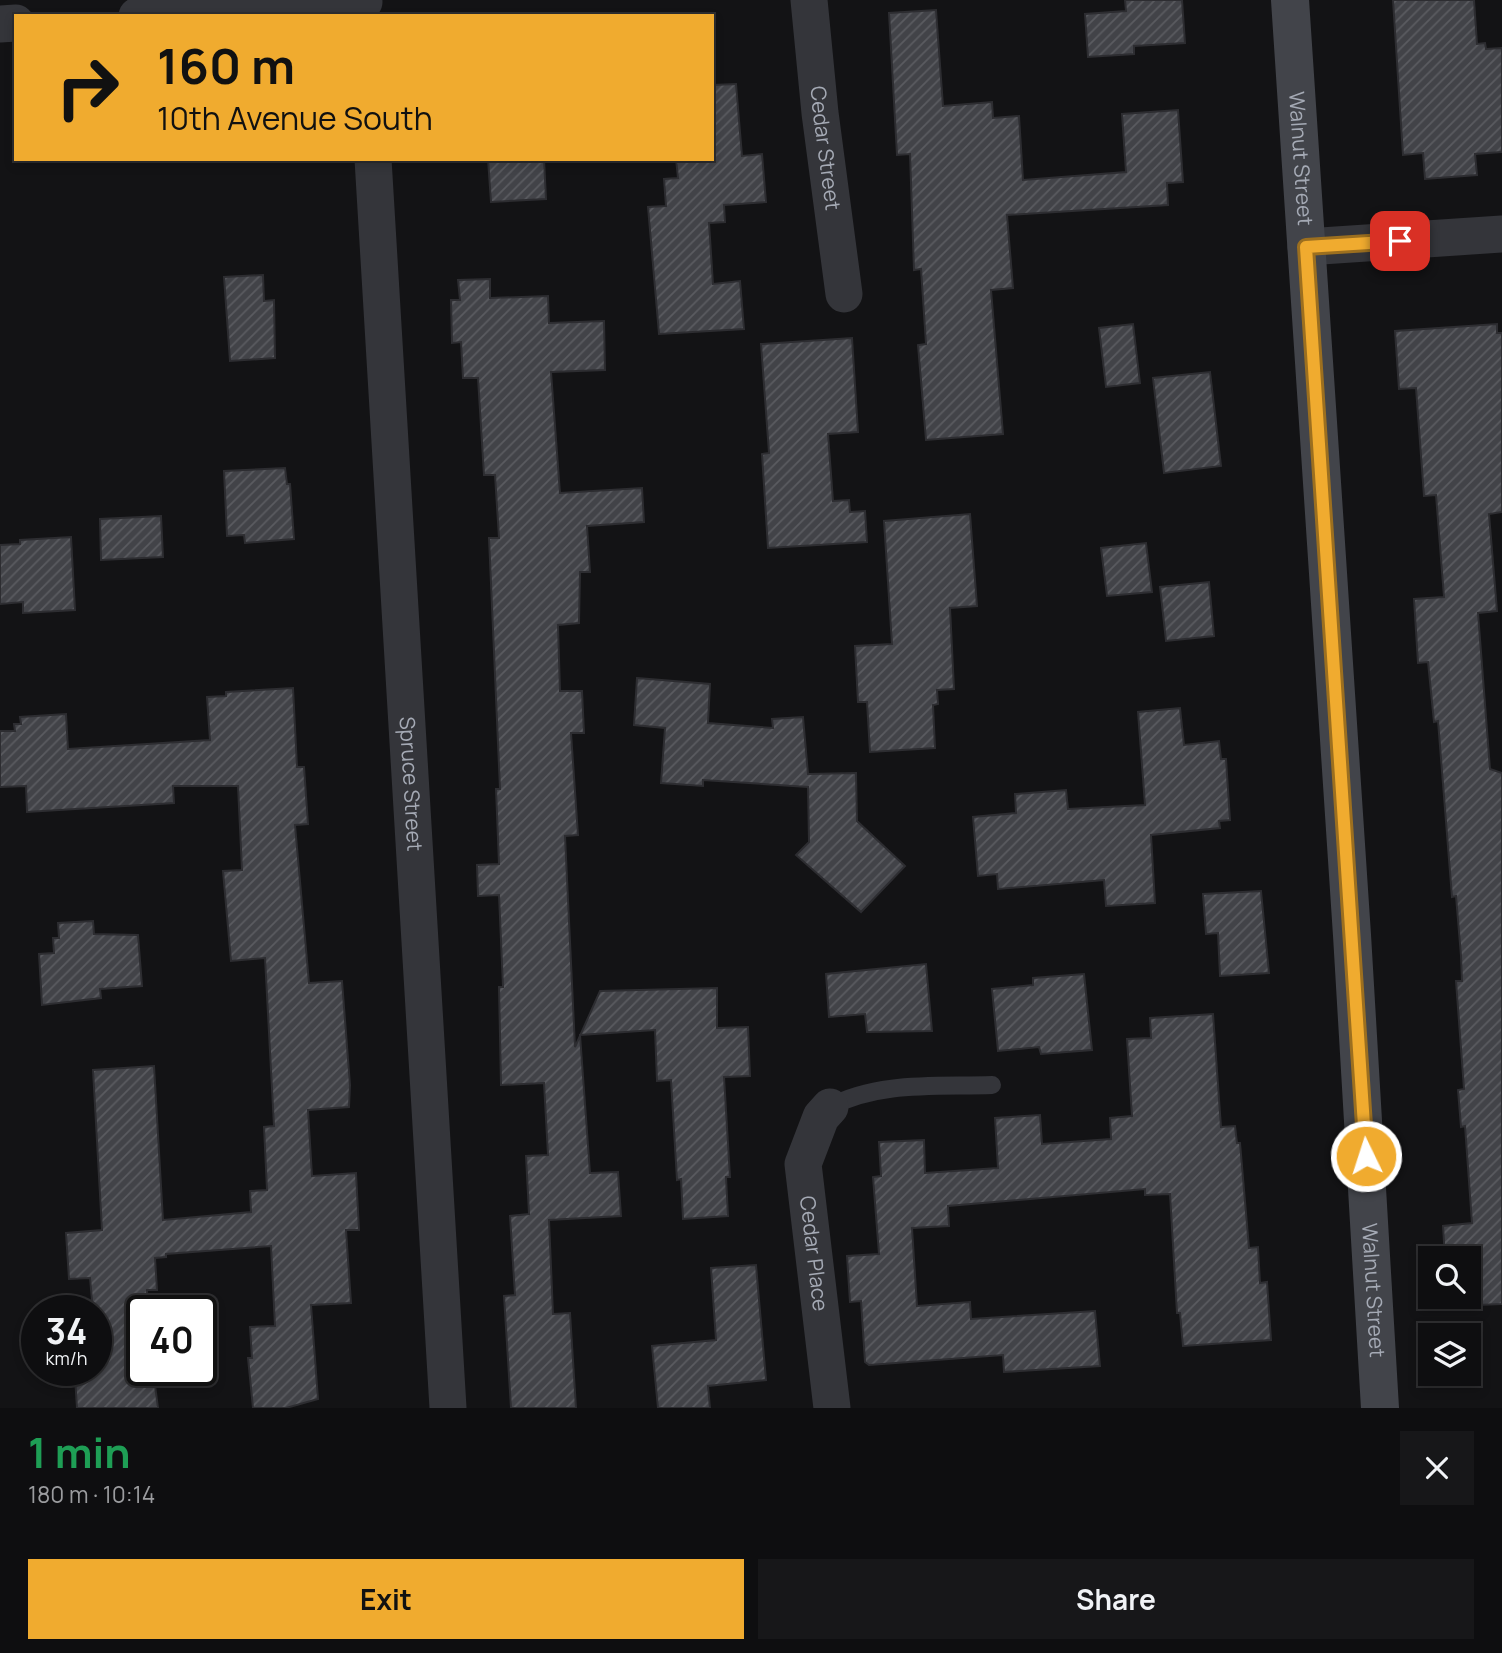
<!DOCTYPE html>
<html lang="en">
<head>
<meta charset="utf-8">
<style>
	:root { --surface:#0e0e10; --page:#171719; --text:#f1f3f6; --muted:#9b9c9f; --line:#2e2e30; --accent:#f0ab2f }
	body { margin:0; font-family:Manrope,sans-serif; background:var(--page); color:var(--text); height:100vh; display:flex; flex-direction:column; font-size:26px; white-space:nowrap }
	* { box-sizing:border-box; margin:0 }
	p { font-size:23px; color:var(--muted) }
	.icon { flex:none; width:38px; height:38px; fill:none; stroke:currentColor; stroke-width:2; stroke-linecap:round; stroke-linejoin:round }
	.map { position:relative; height:1408px; overflow:hidden }
	.details { display:flex; flex-direction:column; background:var(--surface); flex:1 }
	.details>* { flex:none }
	.guide { position:absolute; left:14px; top:14px; width:700px; height:147px; border-radius:0px; box-shadow:0 4px 10px #0003,0 0 0 2px var(--line); background:#f0ab2f; color:#111; overflow:hidden }
	.fabs { position:absolute; left:1418px; top:1246px; display:grid; gap:14px }
	.fabs a { display:grid; place-items:center; width:63px; height:63px; border-radius:0px; background:var(--surface); box-shadow:0 4px 10px #0003,0 0 0 2px var(--line); font-size:35px }
	.speed { position:absolute; left:21px; top:1295px; display:flex; gap:14px; font-size:35px; font-weight:700; text-align:center }
	.speed>* { display:grid; place-content:center; width:91px; height:91px; border-radius:50%; background:var(--surface); box-shadow:0 4px 10px #0003,0 0 0 2px var(--line); line-height:1 }
	.speed small { font-size:18px; font-weight:400 }
	.speed .limit { border:4px solid #111; border-radius:10px; background:#fff; color:#111 }
	.pin { position:absolute; display:grid; place-items:center; width:60px; height:60px; color:#fff; margin:-30px; border-radius:14px; box-shadow:0 4px 10px #0006 }
	.me { position:absolute; width:77px; margin:-38px; rotate:356deg; stroke-linejoin:round; filter:drop-shadow(0 0 5px #0008) }
	.turn { display:flex; align-items:center; gap:24px; height:147px; padding:0 28px; font-size:32px }
	.turn .icon { width:91px; height:91px; stroke-width:2.5 }
	.turn b { display:block; font-size:49px; line-height:60px }
	.round { display:grid; place-items:center; flex:none; width:74px; height:74px; border-radius:0px; background:var(--page) }
	.overview { display:flex; align-items:center; justify-content:space-between; height:119px; padding:0 28px }
	h1 { font-size:42px; font-weight:700; line-height:52px; color:#1e9e55 }
	.button { display:flex; gap:14px; margin-top:auto; padding:14px 28px }
	.button a { flex:1; height:80px; border-radius:0px; background:var(--accent); color:#111; font-size:28px; font-weight:700; line-height:80px; text-align:center }
	.button a+a { background:var(--page); color:var(--text) }
	.map>svg:first-child { display:block }
	.building { fill:url(#building-hatch); stroke:#2d2d31; stroke-width:2 }
	.lines { fill:none; stroke-linecap:round; stroke-linejoin:round }
	.lane { stroke:#34353a; stroke-width:18 }
	.street { stroke:#34353a; stroke-width:37 }
	.secondary { stroke:#42444a; stroke-width:38 }
	.route-casing { stroke:#9c6f1f; stroke-width:18 }
	.route { stroke:#f0ab2f; stroke-width:12 }
	.labels { text-anchor:middle; stroke-width:6; stroke-linejoin:round; paint-order:stroke }
	.street-label { font-size:21px; fill:#a5aab5; stroke:#0e0e10 }
</style>
</head>
<body>
<div class="map">
<svg width="1502" height="1408" viewBox="0 0 1502 1408">
	<defs>
		<pattern id="building-hatch" width="6" height="6" patternUnits="userSpaceOnUse" patternTransform="scale(1.75)"><rect width="6" height="6" fill="#424348"/><path d="M-1 1l2-2M0 6l6-6M5 7l2-2" fill="none" stroke="#5a5b60"/></pattern>
	</defs>
	<rect width="100%" height="100%" fill="#131315"/>
	<path class="building" d="M1125 0H1182L1185 43 1134 46V54L1088 57 1085 14 1126 11Z
		M1393 0H1474L1477 44 1485 43 1486 49 1502 48V152L1475 154 1477 175 1425 179 1423 153 1403 155Z
		M936 10 943 106 992 102 993 118 1019 116 1023 180 1126 172 1122 114 1178 110 1183 182 1167 183 1168 205 1007 215 1013 288 991 290 1003 434 926 440 918 345 926 344 921 269 914 270 910 154 897 155 889 13Z
		M736 84 742 156 762 154 766 202 724 205 725 222 709 223 713 284 740 281 744 329 659 334 648 207 666 206 664 179 678 178 676 159H712V85Z
		M488 159H544L546 199 491 202Z
		M263 275 264 301 274 300 275 358 230 361 224 277Z
		M490 279V298L548 296 549 323 604 321 605 370 551 372 560 493 642 488 644 522 587 526 590 572H580L579 623 558 625 560 691H582L584 733H571L578 835 565 836 575 1047 600 991 717 988V1028L748 1027 750 1076 724 1077 730 1177H726L728 1216 683 1219 681 1179 677 1180 671 1080 657 1081 655 1030 580 1035 590 1173 618 1172 621 1216 549 1220 553 1314 570 1313 576 1408H511L504 1296 515 1295 510 1216 529 1214 526 1156 548 1155 544 1083 501 1085 499 987H503L499 895 478 896 477 865 499 864 496 789H500L489 538H499L495 475H484L478 378H463L461 342 452 343 451 300H460L458 280Z
		M1133 324 1140 383 1106 387 1099 328Z
		M1497 324V333H1502V512L1489 514 1497 611 1478 613 1490 769 1502 773V1304L1478 1305 1474 1258H1445L1443 1226 1472 1223 1465 1126 1461 1127 1458 1090 1464 1089 1456 981H1462L1461 956 1456 896 1452 897 1438 721 1434 722 1428 662 1418 663 1414 599 1444 597 1436 495 1424 496 1416 388 1399 389 1395 331Z
		M852 338 858 432 828 434 833 501 849 500 850 512 865 511 867 542 768 548 762 454 769 453 761 344Z
		M1210 372 1221 466 1164 473 1153 378Z
		M285 468 287 484H290L294 539 245 543 244 535 227 536 224 471Z
		M970 514 977 606 950 608 954 689 937 690 938 704 933 705 935 748 870 752 867 702H858L855 646 892 644 884 521Z
		M161 516 163 557 101 560 100 519Z
		M71 537 75 610 23 613V602L0 604V545L20 544V540Z
		M1146 543 1152 592 1107 596 1101 548Z
		M1209 582 1214 636 1166 641 1160 587Z
		M637 678 710 684 708 723 773 728 772 719 803 717 808 774 856 773 857 821 905 866 861 912 796 855 809 842 808 787 703 780V786L661 783 665 728 634 725Z
		M293 688 297 767H304L308 824 295 825 309 983 342 981 350 1085 349 1107 308 1110 312 1176 356 1173 359 1230H346L351 1303 311 1305 318 1399 286 1408H253L248 1358H252L250 1327 275 1326 271 1246 166 1254V1257L155 1258 157 1290H147L148 1311H142V1370H153L158 1408H77L75 1377 96 1375V1311H93L90 1278 69 1279 66 1233 102 1230 93 1070 154 1066 163 1220 251 1212 250 1191 267 1190 264 1127 274 1126 265 958 231 961 223 871 242 870 238 786H173L174 803 27 812 26 786 0 787V731H15L14 724H21L20 717 66 714 68 749 210 740 207 697 226 696V692Z
		M1180 708 1184 745 1219 741 1221 759H1226L1230 820 1219 821 1220 828 1151 835 1155 903 1106 906 1104 880 998 889 997 874 978 876 973 817 1016 813 1015 794 1066 790 1068 809 1145 805 1138 712Z
		M1261 891 1269 973 1220 976 1218 933 1206 934 1203 894Z
		M93 921 94 934 138 935 142 986 100 989 101 998 42 1005 39 954 54 953 53 938H59L58 923Z
		M926 964 932 1031 867 1032 865 1014 829 1017 826 974Z
		M1084 974 1092 1050 1041 1054 1039 1047 998 1051 992 989 1033 985V978Z
		M1213 1014 1221 1127 1235 1126 1237 1143H1240L1249 1248 1258 1247 1260 1283 1267 1282 1271 1340 1183 1346 1180 1313H1177L1170 1194 1145 1195V1189L948 1206 949 1226 912 1228 917 1306 970 1302 971 1319 1095 1311 1100 1366 1004 1372 1003 1355 869 1365 865 1362 861 1301 850 1302 847 1256 879 1254 873 1177 881 1176 879 1142 924 1140 925 1173 998 1168 995 1118 1040 1115 1042 1144 1111 1139 1110 1118 1132 1116 1127 1039 1151 1038 1150 1018Z
		M756 1265 766 1380 708 1386 710 1408H658L652 1346 716 1340 711 1268Z"/>
	<g class="lines">
		<path class="lane" d="M830 1107C878 1081 938 1087 992 1085"/>
		<g class="street">
			<path id="s1" d="M809 0 820 113 844 294"/>
			<path d="M137 16 364 2"/>
			<path d="M0 24 16 23"/>
			<path id="s2" d="M373 159 448 1408"/>
			<path d="M1306 247 1502 234"/>
			<path id="s3" d="M830 1107 821 1117 803 1164 832 1408"/>
		</g>
		<path class="secondary" id="s4" d="M1290 0 1352 935 1380 1408"/>
	</g>
	<g class="lines">
		<g class="route-casing">
			<path id="route" d="M1366 1156 1306 247 1400 241"/>
		</g>
		<use href="#route" class="route"/>
	</g>
	<g class="labels">
		<g class="street-label">
			<text dy="7" stroke="none"><textPath href="#s1" startOffset="149">Cedar Street</textPath></text>
			<text dy="7" stroke="none"><textPath href="#s4" startOffset="159">Walnut Street</textPath></text>
			<text dy="7" stroke="none"><textPath href="#s2" startOffset="626">Spruce Street</textPath></text>
			<text dy="7" stroke="none"><textPath href="#s3" startOffset="154">Cedar Place</textPath></text>
			<text dy="7" stroke="none"><textPath href="#s4" startOffset="1293">Walnut Street</textPath></text>
		</g>
	</g>
</svg>
<div class="fabs">
<a><svg class="icon" aria-label="search" viewBox="0 0 24 24"><circle cx="10" cy="10" r="6"/><path d="M15 15l6 6"/></svg></a>
<a><svg class="icon" aria-label="layers" viewBox="0 0 24 24"><path d="M12 4l9 5-9 5-9-5zM3 14l9 5 9-5"/></svg></a>
</div>
<div class="speed"><div>34<small>km/h</small></div><div class="limit">40</div></div>
<div class="pin" style="left:1400px;top:241px;background:#d93025"><svg class="icon" aria-label="arrive" viewBox="0 0 24 24"><path d="M6 21V4h12l-3 4 3 4H6"/></svg></div>
<svg class="me" style="left:1366px;top:1156px" viewBox="-20 -20 40 40"><circle r="17" fill="#f0ab2f" stroke="#fff" stroke-width="3"/><path d="M0-11L8 9 0 5-8 9z" fill="#fff"/></svg>
<div class="guide">
<div class="turn"><svg class="icon" aria-label="right" viewBox="0 0 24 24"><path d="M7 20v-9h11M14 6l5 5-5 5"/></svg><div><b>160 m</b>10th Avenue South</div></div>
</div>
</div>
<section class="details">
<div class="overview"><div><h1>1 min</h1><p>180 m · 10:14</p></div><a class="round"><svg class="icon" aria-label="close" viewBox="0 0 24 24"><path d="M6 6l12 12M18 6L6 18"/></svg></a></div>
<div class="button"><a>Exit</a><a>Share</a></div>
</section>
</body>
</html>
